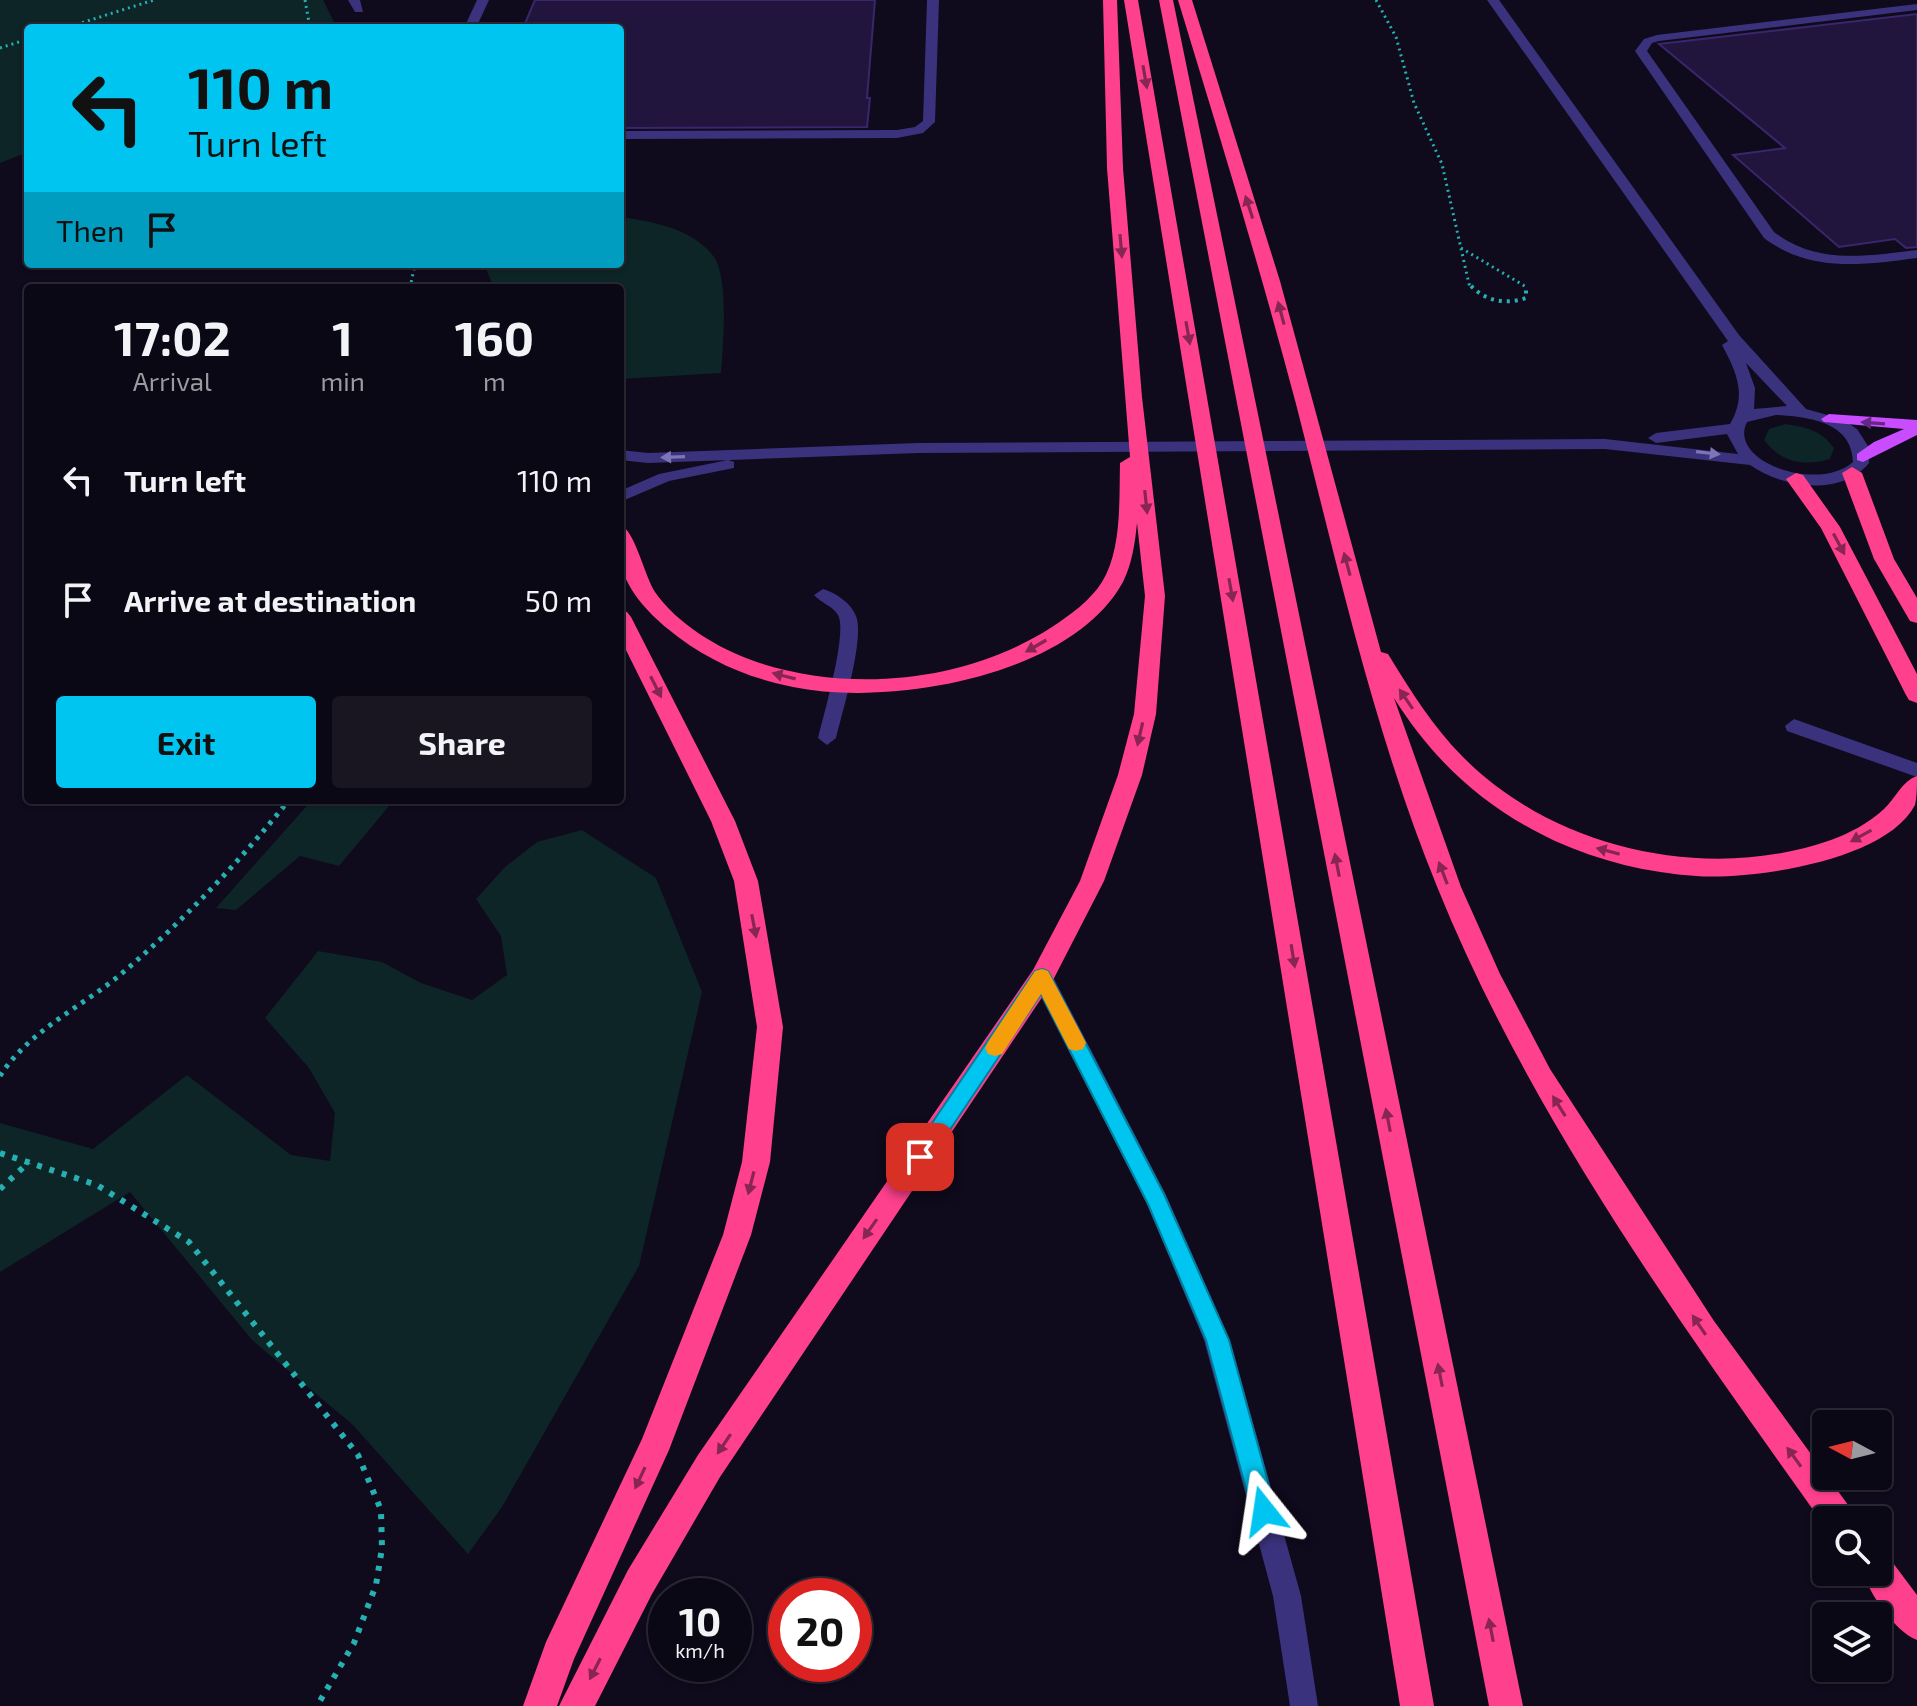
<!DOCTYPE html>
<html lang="en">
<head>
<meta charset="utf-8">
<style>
	:root { --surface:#0b0815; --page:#191622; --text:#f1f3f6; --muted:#9a9aa0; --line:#2b2934; --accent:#00c5f0 }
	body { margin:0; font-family:"Exo 2",sans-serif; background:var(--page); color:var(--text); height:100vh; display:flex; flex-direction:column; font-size:30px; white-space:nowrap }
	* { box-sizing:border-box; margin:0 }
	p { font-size:26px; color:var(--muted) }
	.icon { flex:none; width:44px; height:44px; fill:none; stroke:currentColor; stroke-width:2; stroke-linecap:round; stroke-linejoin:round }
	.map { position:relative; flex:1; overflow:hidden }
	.side { position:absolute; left:24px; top:284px; width:600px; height:520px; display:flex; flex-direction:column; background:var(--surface); border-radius:8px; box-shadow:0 2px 6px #0004,0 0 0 2px var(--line) }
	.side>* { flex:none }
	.banner { position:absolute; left:24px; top:24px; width:600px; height:244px; border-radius:8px; box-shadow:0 2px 6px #0004,0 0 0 2px var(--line); background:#00c5f0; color:#111; overflow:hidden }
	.needle { width:52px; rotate:277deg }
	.tools { position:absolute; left:1812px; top:1410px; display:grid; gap:16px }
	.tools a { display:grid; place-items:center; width:80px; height:80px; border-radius:8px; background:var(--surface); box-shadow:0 2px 6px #0004,0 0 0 2px var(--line); font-size:40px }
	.speed { position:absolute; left:648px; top:1578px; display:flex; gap:16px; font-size:40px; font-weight:700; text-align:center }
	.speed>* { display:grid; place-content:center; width:104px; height:104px; border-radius:50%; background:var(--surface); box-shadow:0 2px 6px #0004,0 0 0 2px var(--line); line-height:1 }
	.speed small { font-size:20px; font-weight:400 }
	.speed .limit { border:12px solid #d22; background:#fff; color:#111 }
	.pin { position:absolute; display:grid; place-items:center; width:68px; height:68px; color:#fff; margin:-34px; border-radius:16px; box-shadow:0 4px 12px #0006 }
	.me { position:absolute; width:88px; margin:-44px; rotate:345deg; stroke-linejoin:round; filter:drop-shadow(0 0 6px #0008) }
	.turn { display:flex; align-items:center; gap:28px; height:168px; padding:0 32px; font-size:36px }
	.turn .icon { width:104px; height:104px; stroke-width:2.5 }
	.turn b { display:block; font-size:56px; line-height:68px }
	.then { display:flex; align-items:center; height:76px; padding:0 32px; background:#0003; gap:16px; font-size:30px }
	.eta { display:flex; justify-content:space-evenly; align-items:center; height:136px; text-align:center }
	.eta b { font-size:48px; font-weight:700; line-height:56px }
	.primary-button { display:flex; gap:16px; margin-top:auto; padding:16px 32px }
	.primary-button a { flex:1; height:92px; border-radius:8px; background:var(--accent); color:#111; font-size:32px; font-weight:700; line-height:92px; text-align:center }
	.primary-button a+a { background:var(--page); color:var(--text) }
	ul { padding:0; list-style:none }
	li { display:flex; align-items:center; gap:24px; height:120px; padding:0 32px }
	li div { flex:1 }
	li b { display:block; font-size:30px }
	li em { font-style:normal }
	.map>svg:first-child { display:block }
	.green { fill:#0d2526 }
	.building { fill:#21153e; stroke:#39266c; stroke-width:2 }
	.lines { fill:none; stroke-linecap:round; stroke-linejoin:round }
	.path-far3 { stroke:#26b0b2; stroke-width:3; stroke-dasharray:2 4; stroke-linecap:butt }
	.path-far2 { stroke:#26b0b2; stroke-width:4; stroke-dasharray:3 5; stroke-linecap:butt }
	.path-far1 { stroke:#26b0b2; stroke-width:5; stroke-dasharray:4 6; stroke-linecap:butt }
	.path { stroke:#26b0b2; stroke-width:6; stroke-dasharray:5 8; stroke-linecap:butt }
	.minor { fill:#3b327e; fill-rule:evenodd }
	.major { fill:#ca4cff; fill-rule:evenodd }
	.highway { fill:#ff408d; fill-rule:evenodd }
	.oneway { fill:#872554 }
	.oneway2 { fill:#632882 }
	.oneway3 { fill:#7e74b8 }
	.route { fill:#00c5f0; stroke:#00809c; stroke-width:2 }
	.slow { fill:#f59e0b }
</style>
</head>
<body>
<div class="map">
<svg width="1917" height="1706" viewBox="0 0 1917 1706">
	<rect width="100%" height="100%" fill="#0f0a1c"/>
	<path class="green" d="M0 0H323L337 28H28V152L0 163Z
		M620 217C652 221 694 229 714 257 729 278 723 347 721 373L620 379V288H494L484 264H620Z
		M1785 424C1806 427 1821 430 1834 448L1830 459C1804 467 1780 462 1764 440L1769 429Z
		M312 800H394L339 866 300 856 236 910 216 908Z
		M582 830 656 878 702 992 639 1266 502 1507 468 1554 353 1425 252 1340 130 1192 0 1272V1123L93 1149 187 1075 291 1155 330 1161 335 1113 309 1068 265 1018 318 951 382 962 421 983 472 1000 507 975 501 936 476 899 505 867 537 842Z"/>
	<path class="building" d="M535 0H875L867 98H870L867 127 620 128V28H523Z
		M1917 14V247L1906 248 1895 239 1839 247 1733 155 1785 148 1659 44Z"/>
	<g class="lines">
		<path class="path-far3" d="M305 0 310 28
			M1376 0 1396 37 1414 103 1442 164 1469 284 1473 288
			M65 28 154 0
			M0 48 28 39
			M1461 248 1528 288
			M410 288 415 264"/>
		<path class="path-far2" d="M1471 286C1486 301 1505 305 1526 298V286"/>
		<path class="path-far1" d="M0 1076C31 1028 85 1006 127 969 186 918 240 861 289 800"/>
		<path class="path" d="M0 1153 97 1185 189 1242 358 1455 381 1510 382 1548 376 1585 354 1643 317 1706
			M0 1189 29 1162"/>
		<path class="minor" d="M348 0H360L363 12H355Z
			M477 0H489L476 28H464Z
			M927 0H939L935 122 923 133 897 138 620 139V131L897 130 915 127 923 121Z
			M1487 0H1499L1739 335 1806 409 1842 419 1857 429 1868 446 1869 463C1841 497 1783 488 1750 465L1605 449 918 453 648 463 620 460V450L648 453 918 443 1605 439 1738 454 1727 434 1656 443 1648 438 1656 433 1730 424C1747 395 1737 373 1722 345L1728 341ZM1746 363 1787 406 1754 409 1755 388ZM1776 415C1809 417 1852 422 1853 462 1819 493 1727 462 1747 422Z
			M1917 4V10L1659 41 1652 43 1647 51 1774 232C1817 265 1866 256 1917 250V258C1863 265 1810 273 1764 238L1635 51 1644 39 1657 35Z
			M728 460 734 462V468L669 481 620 502V491L659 474Z
			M823 589C836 593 851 603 856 616 865 638 842 713 836 738L827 745 818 738C823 717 848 632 838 615 833 606 821 603 814 595Z
			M1794 719 1917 763V777L1787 731 1785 726Z
			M1042 968 1050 971 1165 1193 1230 1340 1301 1596 1318 1706H1290L1273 1596 1204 1340 1147 1204 1031 977 1034 971Z"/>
		<path class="major" d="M1829 414 1917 420V435L1863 462 1857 460V454L1874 442 1904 429 1824 422 1821 419Z"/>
		<path class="highway" d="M1103 0H1117L1123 168 1142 397 1165 596 1156 714 1142 775 1104 881 1051 984 720 1477 652 1594 595 1706H559L628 1570 698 1455 1033 970 1080 881 1118 775 1134 714 1145 596 1137 523C1135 543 1132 564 1123 582 1071 677 890 707 793 687 747 678 704 659 668 629 648 613 625 588 620 561 618 550 620 536 620 525 634 528 645 577 655 592 676 623 719 649 754 661 850 694 967 682 1052 627 1070 615 1090 601 1102 582 1122 549 1119 501 1120 463L1130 457 1107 168Z
			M1124 0H1138L1434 1706H1400Z
			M1159 0H1173L1523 1706H1489Z
			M1178 0H1192L1280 281 1381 652 1388 654C1410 690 1433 727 1463 757 1555 850 1709 883 1831 840 1850 833 1869 823 1884 809 1895 799 1903 780 1917 776 1917 784 1917 798 1915 805 1886 861 1752 880 1696 876 1649 873 1599 861 1555 841 1485 808 1435 763 1394 698L1461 887 1500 974 1550 1069 1714 1321 1851 1509 1856 1520H1826V1528C1683 1327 1531 1118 1438 889 1374 733 1338 567 1296 404 1260 268 1219 134 1178 0Z
			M1852 467 1862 473 1894 559 1917 598V623L1910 621 1874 559 1842 473Z
			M1796 473 1803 475 1840 527 1917 674V703L1909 700 1906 695 1821 528 1786 479Z
			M620 610 627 612 631 617 735 821 758 881 783 1027 770 1162 751 1235 669 1450 574 1659 557 1706H523L546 1642 642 1439 723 1235 742 1162 757 1027 734 881 711 821 620 638Z
			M1878 1554 1890 1559 1917 1595V1640C1894 1631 1871 1595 1862 1572H1878Z"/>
	</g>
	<defs><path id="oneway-solid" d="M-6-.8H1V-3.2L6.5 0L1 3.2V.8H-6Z" transform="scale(2)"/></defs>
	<g class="oneway">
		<use href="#oneway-solid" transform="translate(1145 77) rotate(80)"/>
		<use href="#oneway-solid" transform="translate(1249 207) rotate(-108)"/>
		<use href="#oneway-solid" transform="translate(1121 246) rotate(85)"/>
		<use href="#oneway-solid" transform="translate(1281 313) rotate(-105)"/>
		<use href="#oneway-solid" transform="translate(1188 333) rotate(80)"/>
		<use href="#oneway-solid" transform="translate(1146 502) rotate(84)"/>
		<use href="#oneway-solid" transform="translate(1839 544) rotate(62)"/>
		<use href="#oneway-solid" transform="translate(1347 564) rotate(-105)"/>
		<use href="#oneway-solid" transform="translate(1231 590) rotate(80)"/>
		<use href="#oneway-solid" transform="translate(1036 646) rotate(150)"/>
		<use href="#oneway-solid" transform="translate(784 676) rotate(-166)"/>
		<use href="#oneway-solid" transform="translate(656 687) rotate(63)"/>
		<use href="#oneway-solid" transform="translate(1406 699) rotate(-124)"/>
		<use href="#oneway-solid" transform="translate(1140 734) rotate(103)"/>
		<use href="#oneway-solid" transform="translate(1861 836) rotate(151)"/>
		<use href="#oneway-solid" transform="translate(1608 851) rotate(-165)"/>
		<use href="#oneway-solid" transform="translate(1337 865) rotate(-101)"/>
		<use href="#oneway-solid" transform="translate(1443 873) rotate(-111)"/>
		<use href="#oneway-solid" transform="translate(754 926) rotate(79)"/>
		<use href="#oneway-solid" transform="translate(1293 956) rotate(81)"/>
		<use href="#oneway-solid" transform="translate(1559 1106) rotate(-122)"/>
		<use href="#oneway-solid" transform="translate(1388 1120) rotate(-101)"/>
		<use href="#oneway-solid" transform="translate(751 1183) rotate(104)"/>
		<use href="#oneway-solid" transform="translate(870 1229) rotate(125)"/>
		<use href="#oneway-solid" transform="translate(1699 1325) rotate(-124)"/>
		<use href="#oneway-solid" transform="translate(1440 1375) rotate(-101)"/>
		<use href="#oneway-solid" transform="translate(724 1444) rotate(124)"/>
		<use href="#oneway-solid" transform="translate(1794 1457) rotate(-126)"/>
		<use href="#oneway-solid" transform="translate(640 1478) rotate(115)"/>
		<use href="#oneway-solid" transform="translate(1491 1630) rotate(-101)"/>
		<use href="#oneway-solid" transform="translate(595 1669) rotate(117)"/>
	</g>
	<use class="oneway2" href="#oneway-solid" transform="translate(1873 423) rotate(-176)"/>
	<g class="oneway3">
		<use href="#oneway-solid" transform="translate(1708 453) rotate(7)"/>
		<use href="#oneway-solid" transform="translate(673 457) rotate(178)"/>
	</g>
	<path class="route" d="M1042 969 1048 971 1164 1194 1229 1340 1276 1511 1272 1519 1264 1523 1255 1519 1252 1511 1206 1340 1148 1204 1041 994 927 1164 920 1166 913 1164 909 1157 1035 971Z"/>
	<path class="slow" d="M1042 969 1048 971 1083 1037 1086 1043 1083 1049 1076 1051 1069 1049 1041 994 1002 1054 995 1056 988 1054 985 1048 988 1042 1035 971Z"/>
</svg>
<div class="tools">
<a><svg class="needle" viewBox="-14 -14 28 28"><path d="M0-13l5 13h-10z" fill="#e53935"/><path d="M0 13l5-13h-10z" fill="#9a9aa0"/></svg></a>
<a><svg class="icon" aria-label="search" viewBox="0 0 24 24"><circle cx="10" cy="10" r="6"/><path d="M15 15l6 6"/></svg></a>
<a><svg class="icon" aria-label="layers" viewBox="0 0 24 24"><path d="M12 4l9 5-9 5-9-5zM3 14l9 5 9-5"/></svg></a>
</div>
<div class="speed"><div>10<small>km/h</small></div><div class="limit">20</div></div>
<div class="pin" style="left:920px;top:1157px;background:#d93025"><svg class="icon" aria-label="arrive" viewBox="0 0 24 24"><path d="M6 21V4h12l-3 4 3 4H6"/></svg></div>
<svg class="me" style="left:1264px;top:1511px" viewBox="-20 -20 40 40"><path d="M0-17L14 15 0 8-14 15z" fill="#00c5f0" stroke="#fff" stroke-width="4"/></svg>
<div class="banner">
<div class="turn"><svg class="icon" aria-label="left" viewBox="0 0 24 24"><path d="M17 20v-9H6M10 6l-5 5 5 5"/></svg><div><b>110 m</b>Turn left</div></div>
<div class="then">Then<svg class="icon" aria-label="arrive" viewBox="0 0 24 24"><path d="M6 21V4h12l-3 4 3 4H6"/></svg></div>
</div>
<section class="side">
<div class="eta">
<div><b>17:02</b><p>Arrival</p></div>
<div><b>1</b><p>min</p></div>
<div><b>160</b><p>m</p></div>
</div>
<ul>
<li><svg class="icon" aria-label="left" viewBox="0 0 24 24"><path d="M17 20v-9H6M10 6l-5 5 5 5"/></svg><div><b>Turn left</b></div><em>110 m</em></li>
<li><svg class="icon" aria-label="arrive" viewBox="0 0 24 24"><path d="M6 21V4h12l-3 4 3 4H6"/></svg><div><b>Arrive at destination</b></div><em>50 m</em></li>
</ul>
<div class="primary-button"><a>Exit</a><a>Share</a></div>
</section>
</div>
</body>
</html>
